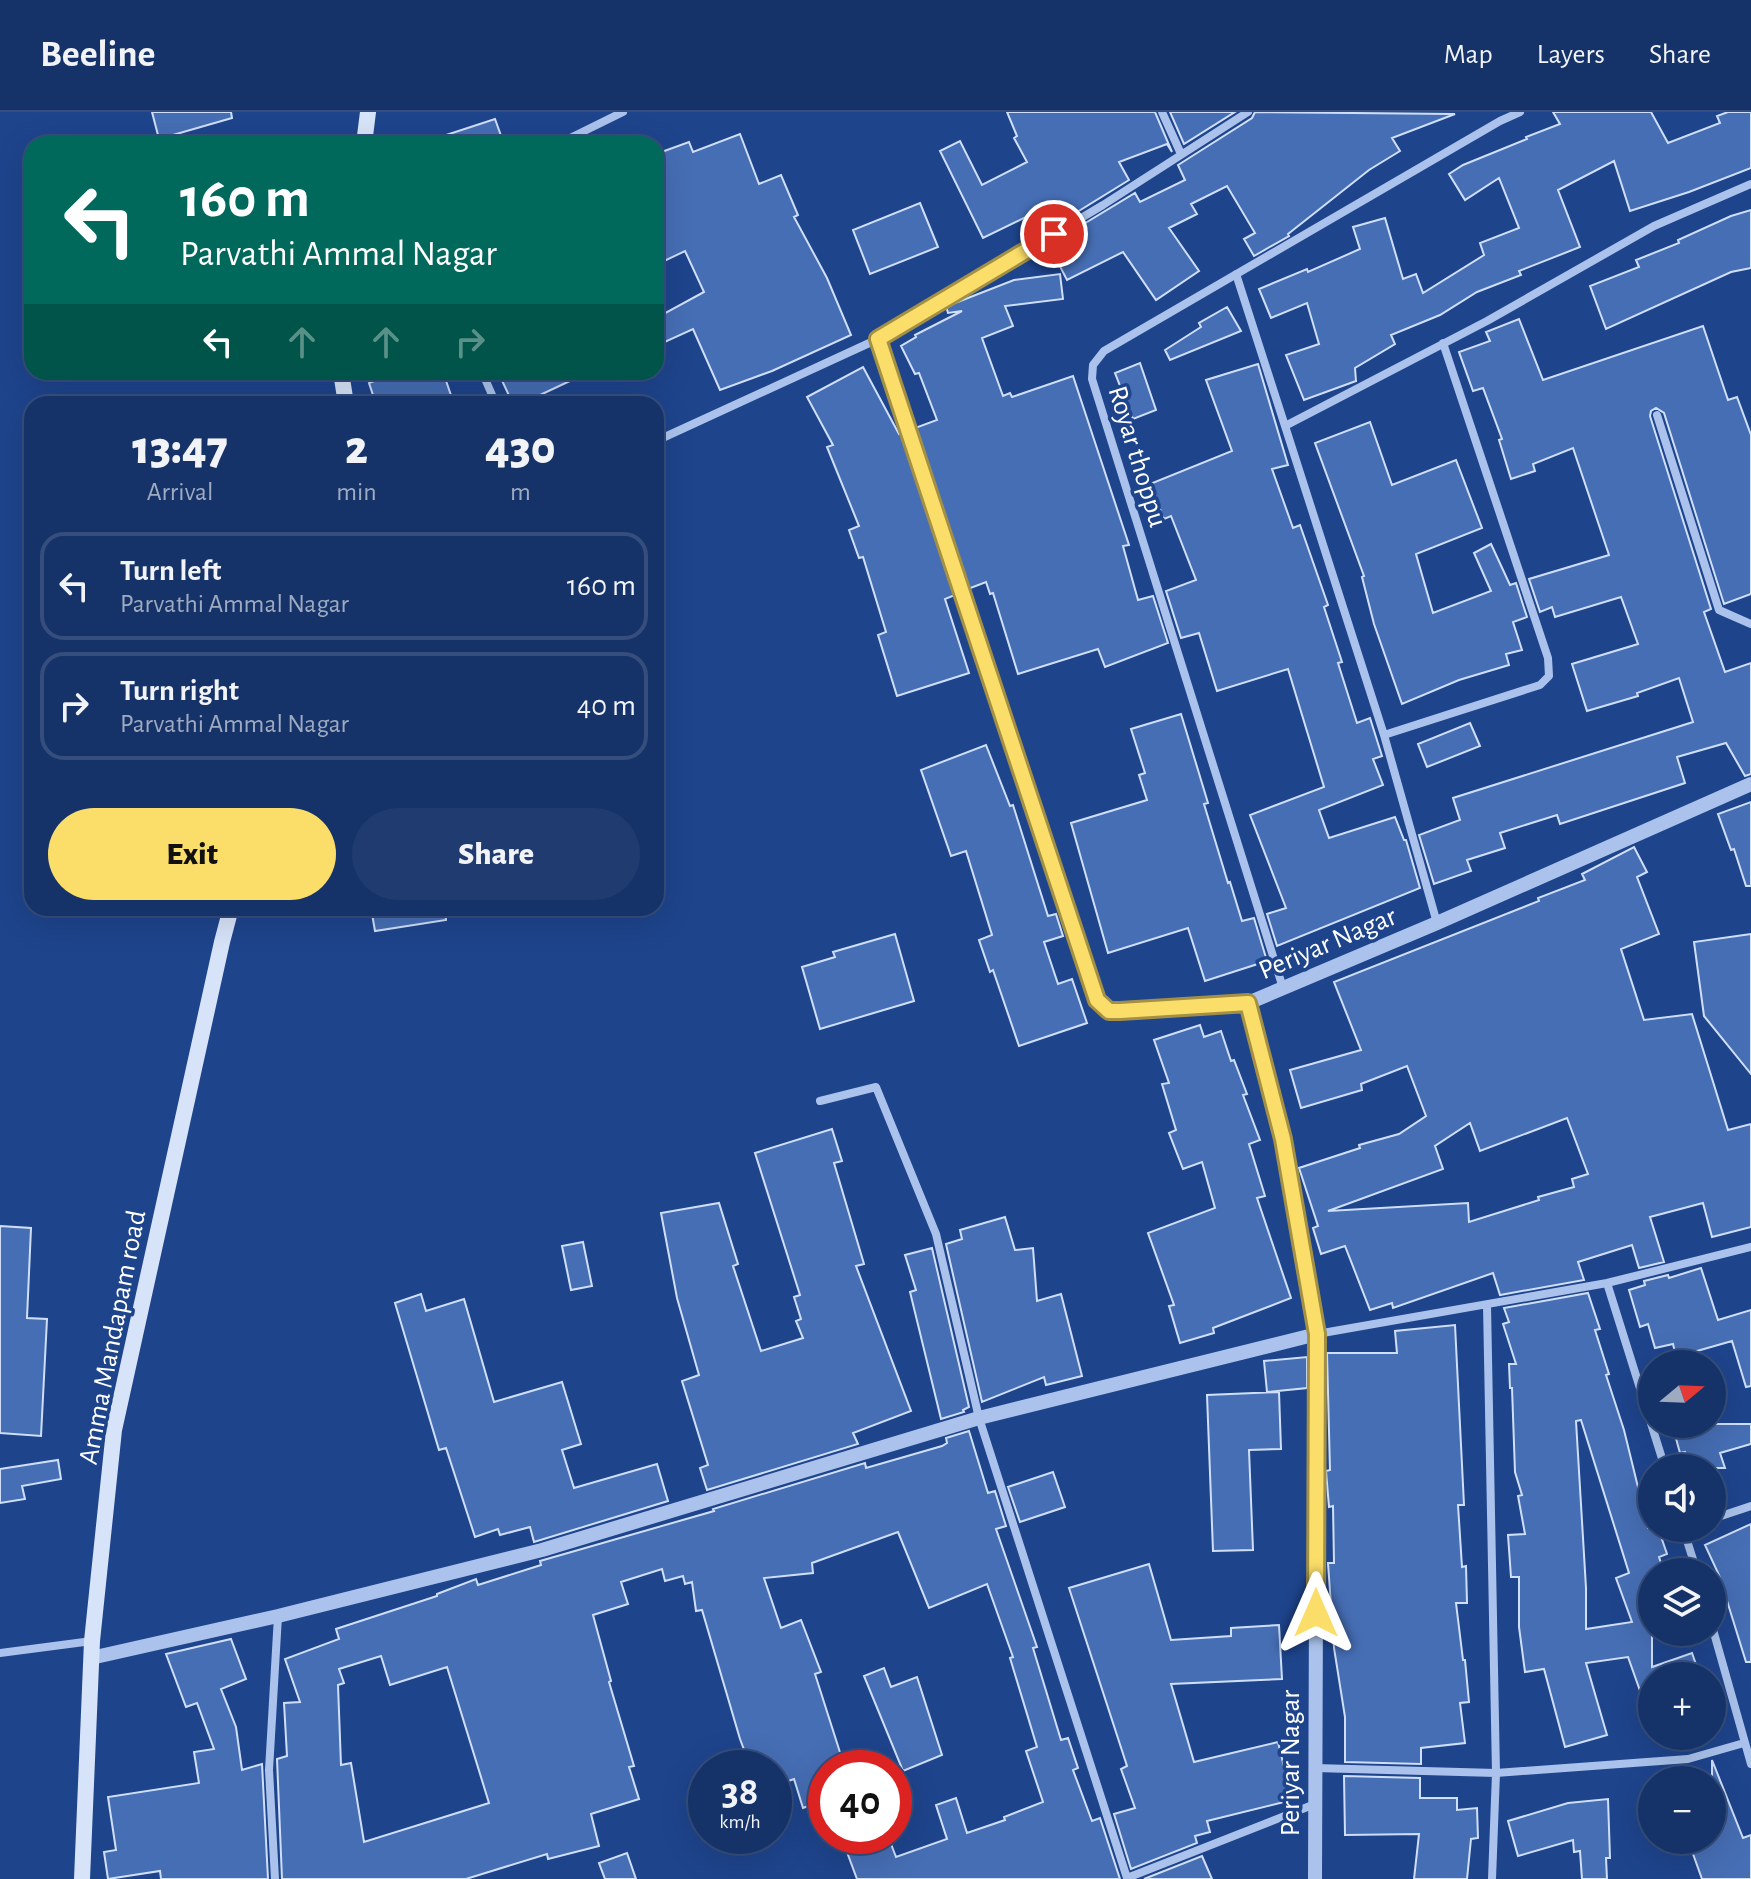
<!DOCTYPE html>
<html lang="en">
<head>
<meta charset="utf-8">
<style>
	:root { --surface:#163369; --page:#1f3b6f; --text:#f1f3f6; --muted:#9eaac0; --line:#354e7d; --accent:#fbde6a }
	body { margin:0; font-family:"Alegreya Sans",sans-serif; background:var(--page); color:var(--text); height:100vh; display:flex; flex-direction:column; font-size:30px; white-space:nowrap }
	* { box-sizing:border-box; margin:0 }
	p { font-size:26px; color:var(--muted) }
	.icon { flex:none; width:44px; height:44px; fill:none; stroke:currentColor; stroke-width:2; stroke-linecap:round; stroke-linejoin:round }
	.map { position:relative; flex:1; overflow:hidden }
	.drawer { position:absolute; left:24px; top:284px; width:640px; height:520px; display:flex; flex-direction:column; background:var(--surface); border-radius:24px; box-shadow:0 8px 32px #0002,0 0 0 2px var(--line) }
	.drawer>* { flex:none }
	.banner { position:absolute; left:24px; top:24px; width:640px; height:244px; border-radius:24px; box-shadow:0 8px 32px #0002,0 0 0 2px var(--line); background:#00695c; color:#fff; overflow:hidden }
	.needle { width:52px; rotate:71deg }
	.controls { position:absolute; left:1638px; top:1238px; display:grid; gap:16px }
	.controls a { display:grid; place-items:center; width:88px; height:88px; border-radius:50%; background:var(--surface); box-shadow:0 8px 32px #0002,0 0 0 2px var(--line); font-size:40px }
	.speed { position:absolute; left:688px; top:1638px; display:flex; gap:16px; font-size:40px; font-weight:700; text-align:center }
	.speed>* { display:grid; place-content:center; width:104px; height:104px; border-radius:50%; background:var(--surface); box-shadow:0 8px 32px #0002,0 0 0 2px var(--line); line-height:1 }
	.speed small { font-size:20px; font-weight:400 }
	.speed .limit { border:12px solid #d22; background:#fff; color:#111 }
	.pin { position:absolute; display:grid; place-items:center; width:68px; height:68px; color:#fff; margin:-34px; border:4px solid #fff; border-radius:50%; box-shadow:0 2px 8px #0007 }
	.me { position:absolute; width:88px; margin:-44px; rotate:0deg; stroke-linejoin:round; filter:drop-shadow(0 0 6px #0008) }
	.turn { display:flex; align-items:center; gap:28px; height:168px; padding:0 24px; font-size:36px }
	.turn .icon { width:104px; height:104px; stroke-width:2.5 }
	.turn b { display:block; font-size:56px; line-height:68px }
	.lanes { display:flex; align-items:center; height:76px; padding:0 24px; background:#0003; justify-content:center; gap:40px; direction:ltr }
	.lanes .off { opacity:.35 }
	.eta { display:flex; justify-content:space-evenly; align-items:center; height:136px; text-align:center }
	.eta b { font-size:48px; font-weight:800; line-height:56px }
	.cta { display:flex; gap:16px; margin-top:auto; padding:16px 24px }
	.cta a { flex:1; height:92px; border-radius:48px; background:var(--accent); color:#111; font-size:32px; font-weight:800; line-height:92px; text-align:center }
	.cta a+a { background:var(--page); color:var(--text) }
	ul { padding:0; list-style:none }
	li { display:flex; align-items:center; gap:24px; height:108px; margin:0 16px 12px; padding:0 8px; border:4px solid var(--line); border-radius:24px }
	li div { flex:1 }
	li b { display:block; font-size:30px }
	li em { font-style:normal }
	header { display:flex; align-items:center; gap:48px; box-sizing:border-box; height:112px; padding:0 40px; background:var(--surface); border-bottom:2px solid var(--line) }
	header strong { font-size:38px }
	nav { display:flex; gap:44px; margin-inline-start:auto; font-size:28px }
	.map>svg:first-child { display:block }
	.building { fill:#466eb4; stroke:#d0dff9; stroke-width:2; fill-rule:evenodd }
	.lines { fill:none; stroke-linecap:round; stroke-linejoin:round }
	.minor { stroke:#abc3ec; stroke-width:8 }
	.tertiary { stroke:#abc3ec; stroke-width:14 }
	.secondary { stroke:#d7e3f9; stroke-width:16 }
	.route-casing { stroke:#a39045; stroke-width:20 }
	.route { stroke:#fbde6a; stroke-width:14 }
	.labels { text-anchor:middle; stroke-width:7; stroke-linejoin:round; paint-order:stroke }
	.street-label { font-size:28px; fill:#fff; stroke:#1e448c }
</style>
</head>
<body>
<header>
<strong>Beeline</strong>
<nav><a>Map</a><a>Layers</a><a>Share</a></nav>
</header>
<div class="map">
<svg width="1751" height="1767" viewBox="0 0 1751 1767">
	<rect width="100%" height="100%" fill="#1e448c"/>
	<path class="building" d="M152 0H231L232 6 159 27Z
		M1007 0H1155L1172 40 1167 32 1119 50 1129 68 1043 121 1037 109 1032 110 1030 103 983 126 940 39 960 29 982 73 1027 50 1014 26 1017 24Z
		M1170 0H1235L1184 32Z
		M1255 0 1455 2 1392 26 1400 39 1369 58 1288 122 1289 124 1254 144 1244 127 1255 121 1227 74 1191 92 1197 102 1169 116 1199 159 1156 188 1123 140 1067 168 1049 133 1135 81 1140 90 1185 68 1178 53 1252 6Z
		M1553 0H1651L1668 31 1720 11 1717 4 1728 0H1751V56L1689 80 1630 99 1614 49 1558 78 1580 135 1519 159 1521 163 1477 180 1440 203 1391 223 1395 232 1355 256 1356 269 1304 288 1286 243 1319 232 1307 191 1271 206 1259 177 1307 157 1308 160 1360 137 1353 115 1385 106 1403 167 1416 162 1423 181 1484 143 1480 131 1519 116 1499 66 1465 88 1449 62 1463 53 1527 27 1526 25 1560 12Z
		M495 7 504 32H432L431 28Z
		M740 22 759 72 781 63 798 103 794 105 827 166 851 223 772 259 720 278 693 217 656 234V206L704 180 685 139 656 153V42L689 30 693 40Z
		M920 91 938 135 870 162 853 118Z
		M1751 98V156L1731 160 1606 217 1590 174 1639 155 1636 148 1679 131 1678 128 1731 104Z
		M1060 162 1063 187 1005 194 1013 214 982 226 1003 284 1010 281 1012 285 1073 264 1129 433 1123 434 1138 488 1153 484 1168 531 1105 555 1098 537 1018 562 993 481 990 482 986 470 968 477 915 316 937 308 919 261 915 262 901 234 916 225 915 223 962 199 948 201 946 194 950 193 1014 168Z
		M1227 195 1241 219 1170 248 1165 238 1201 215 1199 211Z
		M1519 207 1543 268 1703 214 1728 288 1737 285 1751 323V482L1724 492 1664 301 1656 296 1651 299 1650 304 1711 497 1704 500 1725 560 1751 551V662L1745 664 1726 631 1677 645 1685 671 1560 712 1557 703 1500 721 1505 736 1467 748 1471 759 1434 772 1419 723 1460 708 1453 686 1693 610 1679 566 1637 581 1638 584 1587 599 1572 552 1638 532 1621 485 1555 505 1552 495 1540 500 1529 467 1609 443 1573 336 1533 352 1535 359 1511 367 1499 328 1502 327 1483 276 1473 279 1459 240 1490 229 1486 220Z
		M1140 251 1156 298 1133 307 1115 261Z
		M1258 252 1288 353 1272 357 1293 416 1300 413 1328 493 1324 495 1342 550 1338 551 1357 611 1370 606 1382 644 1373 647 1383 673 1319 698 1329 726 1395 705 1404 728H1406L1420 776 1277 834 1267 802 1286 796 1250 703 1324 675 1288 557 1217 579 1199 521 1181 526 1166 479 1196 468 1171 404 1164 407 1150 372 1232 339 1206 268Z
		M863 255 899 322 902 321 955 483 945 487 969 561 897 584 878 523 886 520 863 445 859 446 849 418 859 414 827 335 833 333 807 285Z
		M398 260H443L454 292H376L369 271Z
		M498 260H589L521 292H513Z
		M1370 310 1392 373 1456 348 1482 416 1416 442 1433 501 1491 479 1474 441 1491 432 1510 473 1516 471 1527 505 1513 510 1522 538 1506 542 1509 553 1459 568 1402 592 1374 512 1362 465 1364 464 1315 331Z
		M1181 602 1208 691 1204 692 1228 771 1230 770 1242 809 1254 806 1267 849 1205 869 1188 816 1108 841 1071 711 1147 688 1139 663 1145 661 1131 617Z
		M1470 611 1480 634 1427 655 1418 632Z
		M986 633 1010 694 1013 693 1048 804 1056 802 1063 824 1044 830 1058 872 1072 867 1087 911 1019 934 993 858 990 860 979 828 992 823 966 739 951 744 921 658Z
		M1751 690V774H1746L1734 737 1731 738 1718 702Z
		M1634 735 1647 760 1637 765 1659 822 1621 837 1644 908 1692 902 1728 1018 1751 1012V1115L1712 1125 1703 1091 1650 1105 1664 1150 1639 1156 1632 1133 1578 1150 1584 1168 1500 1183 1493 1161 1393 1196 1392 1191 1370 1198 1345 1134 1321 1142 1313 1116 1318 1114 1299 1056 1360 1036 1359 1033 1399 1022 1426 1004 1407 954 1361 972 1362 978 1301 996 1290 958 1361 938 1334 870 1539 789 1538 786 1585 768 1582 762ZM1567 1006 1588 1062 1572 1067 1574 1075 1538 1085 1539 1088 1469 1110 1468 1091 1328 1099 1443 1057 1435 1034 1470 1011 1480 1039Z
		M371 796H445L446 808 375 819Z
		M895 822 914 889 820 917 802 855 835 845 833 840Z
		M1751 822V962L1704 904 1694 830Z
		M1200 913 1204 925 1221 919 1231 949 1234 948 1247 982 1243 983 1260 1028 1249 1032 1265 1084 1257 1086 1291 1186 1213 1216 1214 1221 1180 1231 1169 1194 1174 1193 1148 1121 1215 1096 1202 1050 1183 1057 1169 1021 1176 1018 1162 972 1169 971 1154 928Z
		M832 1017 842 1049 834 1051 864 1152 856 1154 911 1299 853 1321 858 1332 707 1378 700 1356 708 1353 682 1269 699 1263 677 1186 661 1101 719 1091 738 1152 733 1154 761 1239 803 1226 796 1209 801 1207 794 1185 800 1183 755 1041Z
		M1005 1105 1015 1138 1033 1136 1037 1189 1061 1182 1082 1264 1046 1273 1044 1265 982 1290 946 1132 962 1127 960 1118Z
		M0 1114 31 1116 27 1206 47 1207 41 1324 0 1321Z
		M583 1130 592 1174 571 1178 562 1134Z
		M932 1136 969 1295 963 1298 964 1300 941 1307 910 1180 916 1178 905 1143Z
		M1701 1156 1718 1208 1751 1198V1274L1746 1275 1732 1229 1676 1245 1673 1232 1655 1236 1648 1212 1640 1215 1629 1178 1645 1173 1644 1169 1668 1163 1669 1166Z
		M1588 1181 1600 1217 1595 1218 1609 1262 1606 1263 1624 1318 1648 1416H1658L1667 1442 1659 1445 1664 1460H1652V1555L1692 1541 1700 1564H1652V1604H1649L1628 1545 1586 1551 1607 1623 1565 1635 1544 1557 1525 1560 1519 1515V1465H1511L1508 1423 1525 1422 1518 1384 1522 1383 1515 1360 1512 1276H1510L1509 1252H1516L1503 1212 1509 1210 1504 1196ZM1581 1308 1629 1461 1616 1466 1632 1510 1586 1517V1476L1576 1309Z
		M421 1182 426 1199 464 1187 494 1290 562 1270 581 1332 562 1338 574 1376 657 1352 668 1389 534 1430 530 1415 500 1423 498 1417 475 1425 446 1336 439 1338 395 1191Z
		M1455 1213 1464 1393H1458L1462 1455 1466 1454 1467 1491H1456L1463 1548H1465L1469 1590 1460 1591 1465 1631 1421 1636V1652L1345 1650V1605L1334 1536 1328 1451H1334L1333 1394 1329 1395 1326 1359 1330 1358 1327 1241H1397L1395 1219Z
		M1307 1245V1276L1267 1280 1264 1249Z
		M1279 1280 1281 1337 1249 1338 1253 1438 1213 1439 1207 1283Z
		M1672 1312H1751V1332L1720 1341 1725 1356H1691L1685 1340 1680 1341Z
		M969 1319 988 1381 995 1379 1006 1414 996 1417 1037 1535 1033 1536 1061 1628 1068 1626 1078 1656 1073 1658 1092 1709 1100 1706 1120 1767H857L841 1724H888L896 1745 947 1727 936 1693 956 1686 967 1721 1005 1708 1004 1705 1043 1690 1026 1639 1037 1635 1010 1546 1013 1545 987 1472 929 1496 898 1420 812 1451 813 1461 764 1466 781 1516 801 1508 821 1560 815 1562 845 1656H826V1688L803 1696 794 1667 774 1674V1656H751L740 1627 702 1498 696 1499 692 1470 685 1472 683 1464 665 1469 662 1457 621 1470 628 1492 593 1503 611 1569 609 1570 634 1654 629 1655 639 1687 591 1702 599 1734 548 1747 547 1742 466 1767H282L277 1647 287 1644 284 1591 300 1590 285 1547 339 1527 336 1517 437 1484V1482L476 1467 478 1473 541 1453 540 1449 714 1399 713 1397 865 1351 866 1356 942 1334 947 1331 946 1326ZM381 1544 390 1573 447 1555 489 1691 364 1730 351 1651 341 1653 338 1573 344 1571 339 1557Z
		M58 1348 61 1367 22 1374 25 1387 0 1391V1357Z
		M1053 1360 1065 1395 1020 1410 1008 1375Z
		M1751 1412V1550H1746L1719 1463 1705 1433Z
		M1149 1452 1171 1528 1231 1524V1516L1279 1513 1282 1567 1171 1572 1194 1650 1278 1630 1292 1688 1207 1709 1210 1720 1195 1724 1197 1731 1131 1757 1114 1702 1135 1696 1121 1657 1127 1654 1069 1476Z
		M231 1527 246 1567 221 1577 236 1615 242 1658 262 1652 268 1767H161L160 1759 108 1767 104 1740 116 1738 108 1685 199 1671 194 1640 214 1637 197 1591 186 1595 166 1542Z
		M884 1556 891 1575 917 1565 942 1643 903 1659 864 1564Z
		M1712 1648 1743 1726 1751 1723V1767H1702L1688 1728H1712Z
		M1344 1664 1420 1666V1686H1457V1698L1477 1696 1478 1726 1471 1727 1467 1767H1414L1419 1722 1345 1723Z
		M1608 1687 1610 1746H1606L1607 1767H1582L1580 1739 1574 1740 1573 1728 1518 1744 1508 1709 1568 1691Z
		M627 1741 636 1767H605L599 1751Z
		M1202 1744 1212 1767H1144Z"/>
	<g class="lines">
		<path class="minor" d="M1162 0 1181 42
			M558 32 623 0
			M1236 162 1285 314
			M878 227 1097 888 1109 899H1120L1248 891
			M482 260 496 292
			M1657 303 1719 498 1751 512
			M656 329 878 227 1103 93 1248 0
			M1384 623 1540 573 1549 564 1548 546 1443 231
			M1437 811 1384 623 1285 314 1487 209 1654 114 1751 72
			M1283 876 1092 267 1093 253 1104 239 1500 9 1520 0
			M820 989 876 975 936 1122 979 1306 1127 1766 1315 1692
			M1607 1171 1665 1356
			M1487 1193 1496 1661 1492 1767
			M1317 1222 1607 1171 1751 1135
			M1712 1407 1751 1394
			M1683 1416 1697 1460
			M1712 1514 1751 1652
			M0 1541 92 1529
			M1315 1656 1496 1661 1688 1647 1744 1631
			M275 1767 269 1658 278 1504"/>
		<path class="tertiary" d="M91 1546 278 1504 542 1438 979 1306 1317 1222
			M1315 1767 1317 1222 1283 1027 1248 891 1437 811 1751 672"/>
		<path class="secondary" d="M364 32 368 0
			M341 260 346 292
			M82 1767 92 1529 114 1318 222 830 231 796"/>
	</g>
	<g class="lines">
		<g class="route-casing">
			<path id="route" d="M1054 122 878 227 1097 888 1109 899H1120L1248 891 1283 1027 1317 1222 1316 1501"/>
		</g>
		<use href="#route" class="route"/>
	</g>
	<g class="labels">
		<g class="street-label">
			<text transform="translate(1139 344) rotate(73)" y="10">Royar thoppu</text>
			<text transform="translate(1327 830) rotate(-23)" y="10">Periyar Nagar</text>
			<text transform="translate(111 1225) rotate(-79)" y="10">Amma Mandapam road</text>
			<text transform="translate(1289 1651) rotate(-90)" y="10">Periyar Nagar</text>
		</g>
	</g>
</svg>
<div class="controls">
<a><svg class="needle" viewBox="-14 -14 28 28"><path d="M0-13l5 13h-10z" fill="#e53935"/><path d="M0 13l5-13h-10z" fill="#9eaac0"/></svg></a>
<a><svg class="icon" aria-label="sound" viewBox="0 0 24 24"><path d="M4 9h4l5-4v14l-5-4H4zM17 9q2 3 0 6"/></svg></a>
<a><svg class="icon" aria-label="layers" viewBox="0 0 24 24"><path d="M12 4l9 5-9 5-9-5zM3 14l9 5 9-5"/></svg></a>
<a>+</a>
<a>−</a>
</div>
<div class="speed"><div>38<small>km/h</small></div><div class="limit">40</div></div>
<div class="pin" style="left:1054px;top:122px;background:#d93025"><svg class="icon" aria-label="arrive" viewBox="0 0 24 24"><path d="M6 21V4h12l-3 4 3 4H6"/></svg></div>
<svg class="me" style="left:1316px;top:1501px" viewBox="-20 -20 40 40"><path d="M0-17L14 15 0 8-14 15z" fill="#fbde6a" stroke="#fff" stroke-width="4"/></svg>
<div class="banner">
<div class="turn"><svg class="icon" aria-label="left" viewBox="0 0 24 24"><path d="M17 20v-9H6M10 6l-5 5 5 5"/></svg><div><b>160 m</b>Parvathi Ammal Nagar</div></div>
<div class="lanes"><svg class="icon" aria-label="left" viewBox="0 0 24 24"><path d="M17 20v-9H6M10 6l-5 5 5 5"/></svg><svg class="icon off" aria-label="ahead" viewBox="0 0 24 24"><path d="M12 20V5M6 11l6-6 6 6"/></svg><svg class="icon off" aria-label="ahead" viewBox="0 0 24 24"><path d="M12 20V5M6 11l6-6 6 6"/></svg><svg class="icon off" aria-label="right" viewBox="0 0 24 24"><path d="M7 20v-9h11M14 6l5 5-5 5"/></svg></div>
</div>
<section class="drawer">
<div class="eta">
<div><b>13:47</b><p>Arrival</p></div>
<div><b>2</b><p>min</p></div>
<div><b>430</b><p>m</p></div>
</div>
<ul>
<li><svg class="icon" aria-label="left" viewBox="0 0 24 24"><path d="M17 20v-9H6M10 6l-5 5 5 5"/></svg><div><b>Turn left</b><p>Parvathi Ammal Nagar</p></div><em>160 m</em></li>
<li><svg class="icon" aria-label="right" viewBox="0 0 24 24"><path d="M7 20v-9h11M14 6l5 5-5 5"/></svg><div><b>Turn right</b><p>Parvathi Ammal Nagar</p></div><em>40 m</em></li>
</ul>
<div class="cta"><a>Exit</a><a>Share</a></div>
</section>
</div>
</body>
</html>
